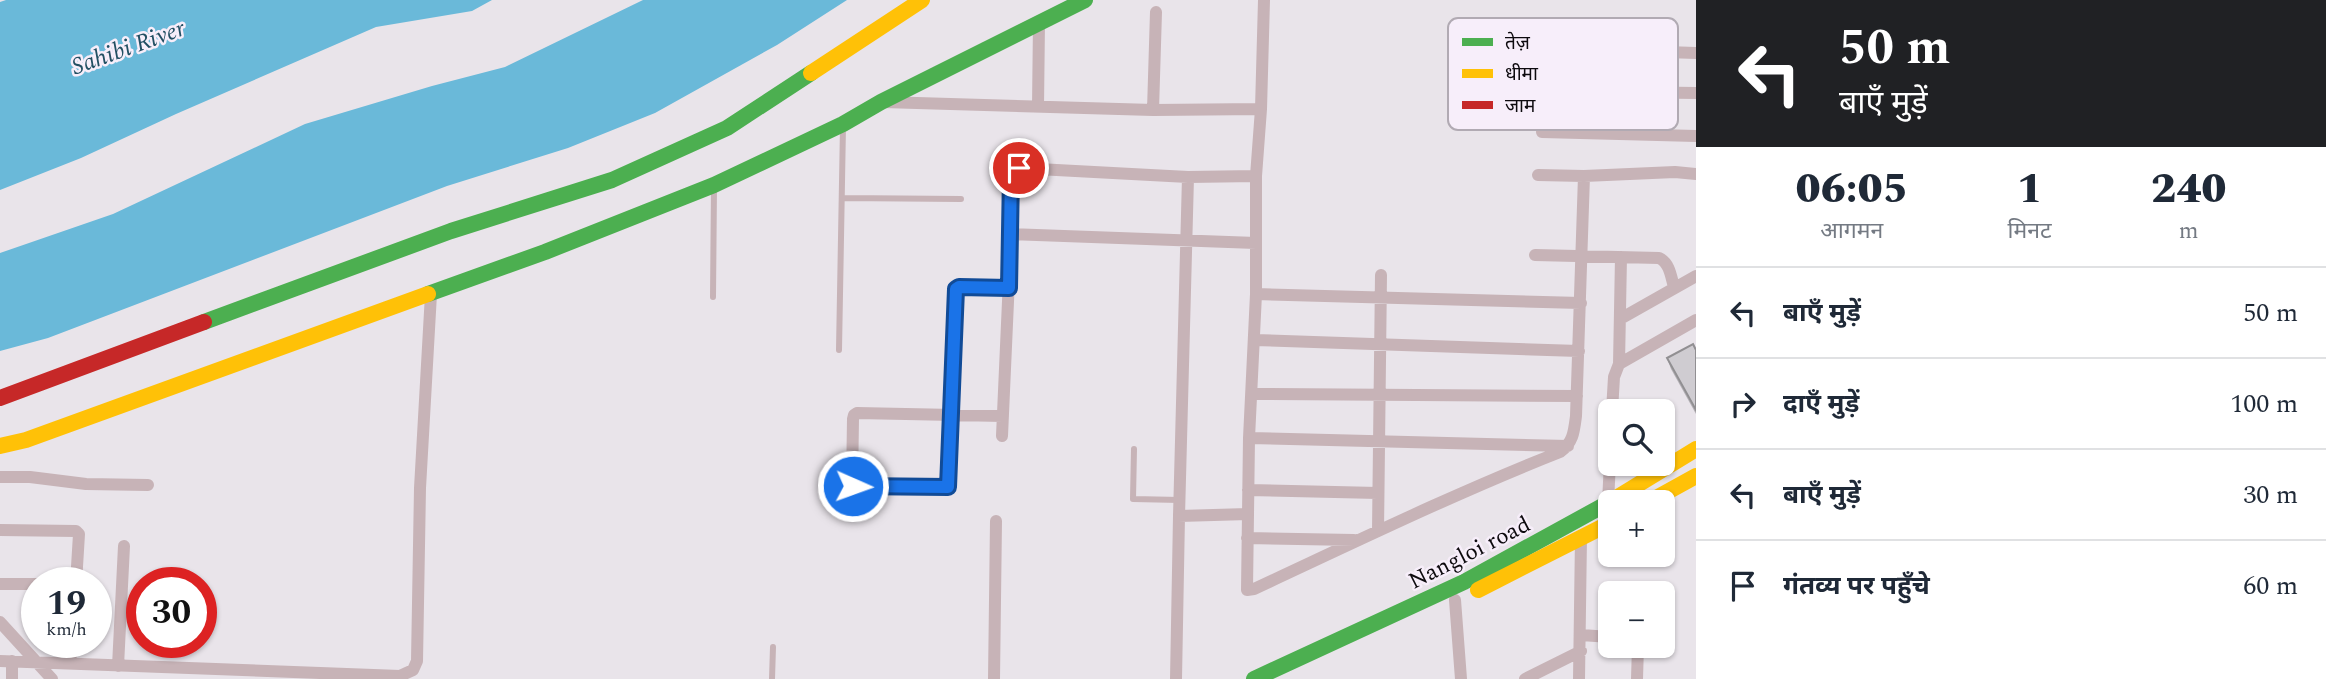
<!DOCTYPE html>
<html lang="hi">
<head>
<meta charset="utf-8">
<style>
	:root { --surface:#fff; --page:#f6f6f7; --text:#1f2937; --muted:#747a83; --line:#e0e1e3 }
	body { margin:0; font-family:Spectral,"Noto Sans Devanagari",serif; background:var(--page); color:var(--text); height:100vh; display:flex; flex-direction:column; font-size:26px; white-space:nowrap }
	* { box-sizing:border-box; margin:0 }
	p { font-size:23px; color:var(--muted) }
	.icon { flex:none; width:38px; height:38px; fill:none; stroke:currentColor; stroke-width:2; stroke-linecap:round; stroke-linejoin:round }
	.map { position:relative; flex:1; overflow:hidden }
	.details { display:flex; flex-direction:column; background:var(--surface); width:630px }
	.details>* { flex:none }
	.hud { background:#202124; color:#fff; overflow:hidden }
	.buttons { position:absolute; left:1598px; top:399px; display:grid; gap:14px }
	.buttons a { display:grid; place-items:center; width:77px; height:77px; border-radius:10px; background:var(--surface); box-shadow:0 2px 5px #0004; font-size:35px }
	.speed { position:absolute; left:21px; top:567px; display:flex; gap:14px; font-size:35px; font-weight:700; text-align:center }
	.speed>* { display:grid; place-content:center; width:91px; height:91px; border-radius:50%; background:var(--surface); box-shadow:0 2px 5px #0004; line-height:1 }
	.speed small { font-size:18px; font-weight:400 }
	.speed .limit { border:10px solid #d22; background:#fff; color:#111 }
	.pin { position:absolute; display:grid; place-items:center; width:60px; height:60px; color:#fff; margin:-30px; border:4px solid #fff; border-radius:50%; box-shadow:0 2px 7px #0007 }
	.me { position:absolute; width:77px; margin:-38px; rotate:92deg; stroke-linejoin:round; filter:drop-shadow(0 0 5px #0008) }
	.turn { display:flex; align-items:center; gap:24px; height:147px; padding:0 28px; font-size:32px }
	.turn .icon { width:91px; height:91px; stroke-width:2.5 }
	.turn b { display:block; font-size:49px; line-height:60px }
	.eta { display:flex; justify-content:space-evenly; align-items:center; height:119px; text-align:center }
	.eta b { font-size:42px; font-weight:800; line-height:49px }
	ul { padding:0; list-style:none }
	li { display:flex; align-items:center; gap:21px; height:91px; padding:0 28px; border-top:2px solid var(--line) }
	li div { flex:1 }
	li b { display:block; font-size:26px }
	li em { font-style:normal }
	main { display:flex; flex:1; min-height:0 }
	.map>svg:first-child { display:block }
	.water { fill:#6ab9d9 }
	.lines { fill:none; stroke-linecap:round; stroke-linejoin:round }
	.lane { stroke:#c7b3b7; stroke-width:6 }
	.street { stroke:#c7b3b7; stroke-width:12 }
	.fast { stroke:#4caf50; stroke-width:16 }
	.slow { stroke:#ffc107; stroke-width:16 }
	.jam { stroke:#c62828; stroke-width:16 }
	.wall { fill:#b2afb4 }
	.building { fill:#cfccd1; stroke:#918f92; stroke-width:2 }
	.route-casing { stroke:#114b97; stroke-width:18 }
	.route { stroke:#1a73e8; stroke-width:12 }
	.labels { text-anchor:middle; stroke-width:5; stroke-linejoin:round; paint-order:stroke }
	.street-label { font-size:23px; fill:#0d0a0e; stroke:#f7eefa }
	.water-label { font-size:24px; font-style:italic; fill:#224f63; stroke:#f7eefa }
	.key { fill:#f7eefa; stroke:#b1aab3; stroke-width:2 }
	.key-label { font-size:19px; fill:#0d0a0e }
</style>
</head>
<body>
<main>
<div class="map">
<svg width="1696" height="679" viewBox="0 0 1696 679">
	<rect width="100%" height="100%" fill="#e9e4ea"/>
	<path class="water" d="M6 0H492L472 11 376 27 176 114 81 158 0 190V2Z
		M643 0H847L777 45 655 113 568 148 447 186 48 338 0 351V253L113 214 305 124 432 86 505 67Z"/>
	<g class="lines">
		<path class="lane" d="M842 198 961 199
			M713 297 714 187
			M839 350 843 126
			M1134 449 1133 499 1180 500
			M772 679 773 647"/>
		<path class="street" d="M1264 0 1261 109 1256 176V294L1249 438 1247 590 1254 589C1355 542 1456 493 1560 452 1573 443 1574 432 1576 416L1584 176
			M1546 48 1696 53
			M1542 91 1696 93
			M883 102 1153 110 1261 109
			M1038 107 1039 22
			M1153 110 1156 12
			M1542 132 1696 136
			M1538 175 1584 176 1675 172 1696 174
			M1011 234 1256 243
			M1535 255 1659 258C1670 263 1671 277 1674 287
			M1256 294 1581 303
			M1620 319 1696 276
			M1254 340 1579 351
			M1619 364 1621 257
			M1252 394 1577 396
			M1612 411 1614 377 1619 364 1696 320
			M1003 416C954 415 906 414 857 413L854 415 853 419 852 484 853 486 948 487 949 484 950 415 956 290 959 287 1009 288
			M1002 436 1011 234V175L1019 168 1188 177 1256 176
			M1249 438 1568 446
			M0 477H30L86 484 148 485
			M1248 490 1378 493
			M1608 503 1610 461
			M1179 516 1188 177
			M0 530 76 531 79 534 76 583
			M1378 531 1381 275
			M1247 538 1354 540
			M0 584H37
			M1455 600 1461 679
			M0 622 52 679
			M1581 635 1610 637
			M0 661 400 676 413 670 417 661 420 488 431 294
			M70 663 72 642
			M118 666 124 546
			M12 679V661
			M994 679 996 521
			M1176 679 1179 516 1248 514
			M1525 679 1581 651
			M1579 679 1581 537
			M1637 679 1638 646"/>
		<path class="fast" d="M428 294 545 252 714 185 843 124 881 102 1085 0
			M204 322 451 231 612 180 727 128 811 73
			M1254 679 1464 582 1608 503"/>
		<path class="slow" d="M811 73 922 0
			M0 446 26 440 428 294
			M1649 502 1696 476
			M1608 503 1696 449
			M1478 590 1610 523"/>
		<path class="jam" d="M0 398 204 322"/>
	</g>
	<path class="wall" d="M1696 350V414L1671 369 1667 358Z"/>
	<path class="building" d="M1693 344 1696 350V410L1667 358Z"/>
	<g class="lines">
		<g class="route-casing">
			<path id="route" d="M853 486 948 487 956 289 959 287 1009 288 1011 175 1019 168"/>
		</g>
		<use href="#route" class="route"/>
	</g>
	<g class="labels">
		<g class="street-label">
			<text transform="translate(1469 552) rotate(-27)" y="8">Nangloi road</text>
		</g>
		<g class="water-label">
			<text transform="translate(128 47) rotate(-20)" y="8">Sahibi River</text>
		</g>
	</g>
	<rect x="1448" y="18" width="230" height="112" rx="10" class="key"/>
	<rect x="1462" y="38" width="31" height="8" fill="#4caf50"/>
	<rect x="1462" y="69" width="31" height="9" fill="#ffc107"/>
	<rect x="1462" y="101" width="31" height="8" fill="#c62828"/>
	<g class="key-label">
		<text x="1505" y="49">तेज़</text>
		<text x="1505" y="80">धीमा</text>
		<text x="1505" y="112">जाम</text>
	</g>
</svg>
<div class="buttons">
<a><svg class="icon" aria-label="search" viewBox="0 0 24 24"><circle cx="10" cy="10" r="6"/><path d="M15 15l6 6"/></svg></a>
<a>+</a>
<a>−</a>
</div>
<div class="speed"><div>19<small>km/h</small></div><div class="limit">30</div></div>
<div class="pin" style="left:1019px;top:168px;background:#d93025"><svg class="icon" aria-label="arrive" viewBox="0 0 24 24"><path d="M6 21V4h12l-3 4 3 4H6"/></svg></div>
<svg class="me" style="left:853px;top:486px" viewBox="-20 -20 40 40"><circle r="17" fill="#1a73e8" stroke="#fff" stroke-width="3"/><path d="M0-11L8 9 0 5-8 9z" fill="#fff"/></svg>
</div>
<section class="details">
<div class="hud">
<div class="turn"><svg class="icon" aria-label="left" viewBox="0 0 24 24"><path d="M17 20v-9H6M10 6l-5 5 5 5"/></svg><div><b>50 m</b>बाएँ मुड़ें</div></div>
</div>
<div class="eta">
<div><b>06:05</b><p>आगमन</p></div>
<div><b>1</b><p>मिनट</p></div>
<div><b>240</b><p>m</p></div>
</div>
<ul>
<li><svg class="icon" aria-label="left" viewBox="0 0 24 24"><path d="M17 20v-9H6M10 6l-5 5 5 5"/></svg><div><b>बाएँ मुड़ें</b></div><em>50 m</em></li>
<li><svg class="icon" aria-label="right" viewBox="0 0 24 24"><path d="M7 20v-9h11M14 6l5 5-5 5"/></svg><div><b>दाएँ मुड़ें</b></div><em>100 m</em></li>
<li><svg class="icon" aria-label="left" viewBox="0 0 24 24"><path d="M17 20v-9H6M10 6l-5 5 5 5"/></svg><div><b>बाएँ मुड़ें</b></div><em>30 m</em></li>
<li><svg class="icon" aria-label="arrive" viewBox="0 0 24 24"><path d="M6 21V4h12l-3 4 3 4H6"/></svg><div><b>गंतव्य पर पहुँचे</b></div><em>60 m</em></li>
</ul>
</section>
</main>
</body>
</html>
